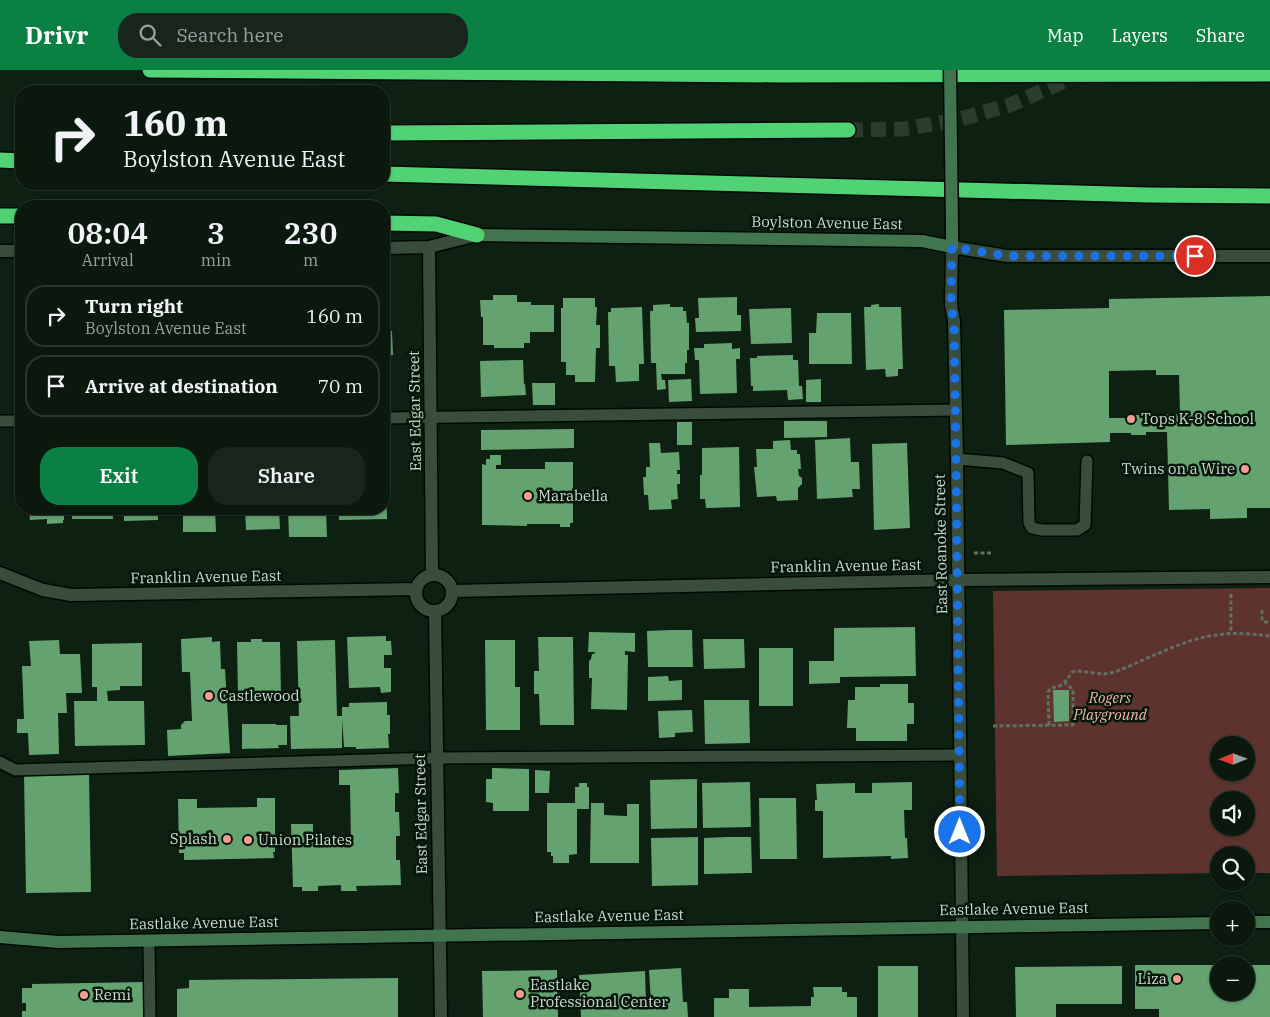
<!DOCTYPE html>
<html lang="en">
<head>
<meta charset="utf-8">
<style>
	:root { --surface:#0a180e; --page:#18251c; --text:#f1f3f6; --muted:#99a09e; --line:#2a372e; --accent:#0b8043 }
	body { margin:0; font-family:"IBM Plex Serif",serif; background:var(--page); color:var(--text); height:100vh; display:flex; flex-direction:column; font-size:19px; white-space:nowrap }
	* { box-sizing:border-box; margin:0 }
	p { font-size:16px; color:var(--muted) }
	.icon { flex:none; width:28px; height:28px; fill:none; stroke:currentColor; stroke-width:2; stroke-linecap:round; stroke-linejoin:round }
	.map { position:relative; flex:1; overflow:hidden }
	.details { position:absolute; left:15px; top:130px; width:375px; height:315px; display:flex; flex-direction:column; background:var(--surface); border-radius:20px; box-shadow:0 1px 4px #0004,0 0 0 1px var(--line) }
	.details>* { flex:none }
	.guide { position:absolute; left:15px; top:15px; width:375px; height:105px; border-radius:20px; box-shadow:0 1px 4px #0004,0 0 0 1px var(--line); background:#0a180e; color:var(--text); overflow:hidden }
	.needle { width:32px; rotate:269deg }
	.tools { position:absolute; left:1210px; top:666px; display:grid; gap:10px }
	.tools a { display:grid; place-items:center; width:45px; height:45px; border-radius:50%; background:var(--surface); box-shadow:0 1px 4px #0004,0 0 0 1px var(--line); font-size:25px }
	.pin { position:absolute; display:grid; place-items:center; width:42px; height:42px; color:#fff; margin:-21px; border:2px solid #fff; border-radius:50%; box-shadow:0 1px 5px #0007 }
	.me { position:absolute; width:55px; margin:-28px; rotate:0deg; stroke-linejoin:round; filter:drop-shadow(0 0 4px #0008) }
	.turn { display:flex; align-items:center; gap:18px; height:105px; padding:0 25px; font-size:22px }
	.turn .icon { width:65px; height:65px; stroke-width:2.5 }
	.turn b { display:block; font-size:35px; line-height:42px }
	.eta { display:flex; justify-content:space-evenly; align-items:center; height:85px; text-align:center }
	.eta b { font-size:30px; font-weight:600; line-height:35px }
	.action { display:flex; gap:10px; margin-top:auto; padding:10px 25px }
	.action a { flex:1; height:58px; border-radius:20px; background:var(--accent); color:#fff; font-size:20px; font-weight:600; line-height:58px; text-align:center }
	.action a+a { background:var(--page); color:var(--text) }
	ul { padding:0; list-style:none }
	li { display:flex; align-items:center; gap:15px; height:62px; margin:0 10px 8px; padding:0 15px; border:2px solid var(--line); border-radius:20px }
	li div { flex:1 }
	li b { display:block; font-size:19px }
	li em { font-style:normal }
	header { display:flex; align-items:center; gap:30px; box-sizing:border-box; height:70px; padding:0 25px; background:var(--accent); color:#fff }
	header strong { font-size:24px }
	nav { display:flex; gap:28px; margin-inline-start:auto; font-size:18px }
	.search { width:350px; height:45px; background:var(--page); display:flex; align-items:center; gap:12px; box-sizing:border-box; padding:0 18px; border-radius:20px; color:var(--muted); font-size:19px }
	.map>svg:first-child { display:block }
	.green { fill:#5e332d; fill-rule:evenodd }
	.building { fill:#64a270; fill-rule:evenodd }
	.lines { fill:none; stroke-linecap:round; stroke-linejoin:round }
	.motorway-tunnel { stroke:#2b3c2e; stroke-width:15; stroke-dasharray:15 8; stroke-linecap:butt }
	.service-casing { stroke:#000901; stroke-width:14 }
	.pedestrian-casing { stroke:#000901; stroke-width:15 }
	.minor-casing { stroke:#000901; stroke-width:15 }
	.tertiary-casing { stroke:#000901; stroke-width:15 }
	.secondary-casing { stroke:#000901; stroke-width:15 }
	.motorway-casing { stroke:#000901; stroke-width:18 }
	.path { stroke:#607063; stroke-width:3; stroke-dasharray:4 2.5; stroke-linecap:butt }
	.service { stroke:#394d3c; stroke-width:11 }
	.pedestrian { stroke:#394d3c; stroke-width:12 }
	.minor { stroke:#394d3c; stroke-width:12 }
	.tertiary { stroke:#394d3c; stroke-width:12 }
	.secondary { stroke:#40754d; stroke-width:12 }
	.motorway { stroke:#51d275; stroke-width:15 }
	.secondary-bridge-casing { stroke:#000901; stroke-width:15; stroke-linecap:butt }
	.secondary-bridge { stroke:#40754d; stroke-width:12 }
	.route { stroke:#1a73e8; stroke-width:9; stroke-dasharray:0 16.2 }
	.poi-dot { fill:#f59c90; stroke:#051609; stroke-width:2 }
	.labels { text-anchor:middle; stroke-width:5; stroke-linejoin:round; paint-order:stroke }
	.street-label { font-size:15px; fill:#cdd9cf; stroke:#051609 }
	.poi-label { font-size:15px; fill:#cdd9cf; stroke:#051609; text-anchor:start }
	.park-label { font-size:15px; font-style:italic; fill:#f4b4ab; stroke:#051609 }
</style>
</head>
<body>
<header>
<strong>Drivr</strong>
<div class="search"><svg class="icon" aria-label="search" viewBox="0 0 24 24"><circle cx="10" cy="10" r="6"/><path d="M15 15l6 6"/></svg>Search here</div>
<nav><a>Map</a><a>Layers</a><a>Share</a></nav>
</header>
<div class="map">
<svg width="1270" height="947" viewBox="0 0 1270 947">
	<rect width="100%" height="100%" fill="#0e2012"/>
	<path class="green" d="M1270 518V803H1246V785H1219V803L997 806 993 521ZM1219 675H1246V702H1219ZM1219 730H1246V758H1219Z"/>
	<path class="building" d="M493 225H517V232H531V235H554V262H530V273H524V278H494V275H483V247H481L480 230H493Z
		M1270 226V438H1247V448L1210 449V439L1169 440 1167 362H1146V365H1131V363H1110V372L1006 375 1004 240 1109 238V229ZM1156 300V305H1179L1180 344H1167V347H1146V345H1130V348H1109V301Z
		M737 227V245H741V261L696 262 695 248H699L698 228Z
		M563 228H595V237H597L596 255H600V278H596L595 312H575V305H566V292H561V238H563Z
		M670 234V237H683V241H686L687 253H689V280H687V293H685V304H661L662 310H665L666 319 657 320 656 293H651L650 241H653V235Z
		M879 234V237H901L903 299H898V306L886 307 885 299 866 300 864 237H871V235Z
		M642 237 644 294H639V311L616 312 615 296H609L608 242H611V238Z
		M791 238 792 273 751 274 749 239Z
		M817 243H851L852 294H809V263H816Z
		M384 261H392L393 285 384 286Z
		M732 273V279L740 278V289H736L737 323 700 324 699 290H695L694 278H704V274Z
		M793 285V290H798L799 316H802L803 329 788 330 787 320 753 321V316H751L750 288H757V286Z
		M523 290 524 314H525L526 325 481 327 480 291Z
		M691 309 692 331 669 332 668 310Z
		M821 309V332H806V310Z
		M532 313H555V335H533Z
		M784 351H827V367L784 368Z
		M677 352H692V375H677Z
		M574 359V378L481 380V360Z
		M17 361H21V392H18L17 382H15V372H17Z
		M384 367H385L386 374H390V390H387V406H384Z
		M850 368 851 392H859L860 419H852L853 427 817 429 815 370Z
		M790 370 791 380H797V384H800L801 399H798L799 406 802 408V414L798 418V430L777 431 776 426 757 427 754 397H757L756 379H773V371Z
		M649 373H660L661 383 679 382 680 400H677V404H680V414H677L678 429 671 430 672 439 649 440 648 425H644L643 407H646V397H650Z
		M907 373 910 458 874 460 872 374Z
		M739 377 740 437 706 438 705 429H700V405H702V378Z
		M490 385H501V395H496V399H545V392H573V453H570V457H560V454H527V456L482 455V394L486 395V389H490Z
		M384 419H386L387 449 339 450V439H384Z
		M29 439H64V450H63V453L47 454V449L30 450Z
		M72 439H113V449H72Z
		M121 439H158V450L124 451V444H121Z
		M183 439H215L216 462H183Z
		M245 439H279L280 459 246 460Z
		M288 439H326L327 467H289Z
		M915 557 916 606 840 607V613L809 614V591H834V558Z
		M670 560H692L693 597H648L647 561Z
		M589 562 635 563V582L625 581V585H628L627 640 591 639 592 608H589V591L591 589 592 584H594L595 582H588Z
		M386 566V571H391L392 585H384V598H391V622L381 623 380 617 349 618 347 567Z
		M212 567V572L220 571 221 599H225L230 683 168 686 167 660 181 659V655L185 651H192L190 602H182L181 569Z
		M538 567H573L574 655H540L539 624H534V601H539Z
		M251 569H262V572H280L281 625 238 626 237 572H251Z
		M703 569H744L745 598 704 599Z
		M59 570 60 584H80L82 623H66L67 643H58L59 684 29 685 28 663H17V649H24L22 596H31L29 571Z
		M335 570 337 646H342V637H349V633L387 632V645H390V664H388L389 678 356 679V677H344L342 649V678L291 679 290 646H299L297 571Z
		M485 570H515V617H520V660H486Z
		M142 573V616H120V620L107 621 108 631H144L145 675 75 676 74 631H97V617H92V574Z
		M759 578H793V636H759Z
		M668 606 669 611 682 610V630L648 631V607Z
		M880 614H908V633H914V654H907V671H856V658H847L848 630H855V617H880Z
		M1053 620H1069V651L1054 652Z
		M704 630H749L750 673 705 674Z
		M692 640 693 662 675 663V667L659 668 658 641Z
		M242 654H276V655H287V675H278L279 678 242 679Z
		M398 698 399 723H395V742H399L400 766H396V790H400L401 815 356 816 357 821H341V815L318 816V821H302V817H293L291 754H313V772L319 771V770L334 769V772H351L350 715H339V700Z
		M492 698 529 699V741H493V733L486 732V709H492Z
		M535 700 550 701 549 723H535Z
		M89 704 91 822 26 823 24 705Z
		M697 709V758L651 759 650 710Z
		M750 712 751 757 703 758 702 713Z
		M912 712V740H904L905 768H907L908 788 891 789V786L823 788V741H815V730H817L816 714 855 713V723H872V713Z
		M579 713H587V717H589V739H577V784L569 785V793H553V786H551V782H547V733H575V717H579Z
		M257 728H275V782H273L274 788 184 790V783H179L178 729H197V738L257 737Z
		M759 728H796L797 789H760Z
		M591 733H604V745L627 746V734H639V793H590Z
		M698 767V815L652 816 651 768Z
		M727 767H751L752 803 704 804V768Z
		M1135 895H1219V922H1246V895H1270V947H1159V939H1135Z
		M878 896H918V947H878Z
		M1122 896V934H1056V947H1016L1015 897Z
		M681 898 683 932H687L688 947H647V940V947H581L579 905 645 901 646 933H651L649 900Z
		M557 900 558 947H483L482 901Z
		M398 908V947H177V919L189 918V910Z
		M143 912V917H146L147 932H143L144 939H147V947H22V941H26V933H22V918H32V914Z
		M813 917H842V922H847V927H857V947H714V928H729V919H749V937L811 936V927H814Z"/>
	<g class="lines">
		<path class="motorway-tunnel" d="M848 60 903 59 957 50 1010 35 1060 13 1079 2"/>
		<g class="service-casing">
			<path id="service" d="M384 348 956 340
				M0 351H21
				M957 389 1003 393 1028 403 1029 453 1032 458 1042 460H1077L1085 455 1087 391
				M0 692 15 700 436 688 960 685
				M149 871 150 947"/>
		</g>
		<g class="pedestrian-casing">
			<path id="pedestrian" d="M958 510 1270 507"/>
		</g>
		<g class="minor-casing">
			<path id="minor" d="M429 177 432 505
				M952 177 951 235 954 251 957 389 963 947
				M384 178 429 177 477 165
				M0 181H21
				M0 503 43 520 71 525 416 519
				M416 523a18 18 0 1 1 36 0a18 18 0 1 1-36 0Z
				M452 521 958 510
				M435 541 441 947"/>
		</g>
		<g class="tertiary-casing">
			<path id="tertiary" d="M952 177 1007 186H1270"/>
		</g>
		<g class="secondary-casing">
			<path id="secondary" d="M477 165 922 171 952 177V157
				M1246 852H1270
				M0 867 58 872 1219 853"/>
		</g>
		<g class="motorway-casing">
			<path id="motorway" d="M150 0 778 5 1270 4
				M384 63 848 60
				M0 90 21 91
				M384 104 1148 125 1270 126
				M0 146H21
				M384 153 436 154 477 165"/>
		</g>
		<path class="path" d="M974 483H991
			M1231 524V563
			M1262 540V551L1270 553
			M1049 655 1048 622 1051 618C1064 616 1065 612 1072 602L1078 601 1104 604 1115 602C1148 589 1181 570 1216 565 1234 562 1252 564 1270 566
			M993 656 1073 655V620L1065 613"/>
		<use href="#service" class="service"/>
		<use href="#pedestrian" class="pedestrian"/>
		<use href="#minor" class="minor"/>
		<use href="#tertiary" class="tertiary"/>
		<use href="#secondary" class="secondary"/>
		<use href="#motorway" class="motorway"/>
		<g class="secondary-bridge-casing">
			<path id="secondary-bridge" d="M950 0 952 157"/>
		</g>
		<use href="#secondary-bridge" class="secondary-bridge"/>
	</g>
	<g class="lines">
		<path class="route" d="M960 762 956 388 954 252 951 235 952 177 1007 186H1195"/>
	</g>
	<g class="poi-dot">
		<circle cx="1131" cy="349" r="5"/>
		<circle cx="1245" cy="399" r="5"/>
		<circle cx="528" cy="426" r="5"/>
		<circle cx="209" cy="626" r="5"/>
		<circle cx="227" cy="769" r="5"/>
		<circle cx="248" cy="770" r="5"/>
		<circle cx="1177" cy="909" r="5"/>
		<circle cx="520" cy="924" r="5"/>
		<circle cx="84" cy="925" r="5"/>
	</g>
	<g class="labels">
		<g class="street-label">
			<text transform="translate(827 153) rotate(1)" y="5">Boylston Avenue East</text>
			<text transform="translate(415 341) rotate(-91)" y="5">East Edgar Street</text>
			<text transform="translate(941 474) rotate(-91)" y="5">East Roanoke Street</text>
			<text transform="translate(846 496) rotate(-1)" y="5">Franklin Avenue East</text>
			<text transform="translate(206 507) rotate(-1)" y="5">Franklin Avenue East</text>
			<text transform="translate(421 744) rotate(-91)" y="5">East Edgar Street</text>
			<text transform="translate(1014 839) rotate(-1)" y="5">Eastlake Avenue East</text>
			<text transform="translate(609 846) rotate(-1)" y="5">Eastlake Avenue East</text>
			<text transform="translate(204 853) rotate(-1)" y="5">Eastlake Avenue East</text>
		</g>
		<g class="poi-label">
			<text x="1141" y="354">Tops K-8 School</text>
			<text x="1235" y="404" text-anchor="end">Twins on a Wire</text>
			<text x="538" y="431">Marabella</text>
			<text x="219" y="631">Castlewood</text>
			<text x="217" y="774" text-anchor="end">Splash</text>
			<text x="258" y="775">Union Pilates</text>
			<text x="1167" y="914" text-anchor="end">Liza</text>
			<text x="530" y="920">Eastlake<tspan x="530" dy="17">Professional Center</tspan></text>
			<text x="94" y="930">Remi</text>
		</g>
		<g class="park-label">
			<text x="1110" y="633">Rogers<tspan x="1110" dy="17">Playground</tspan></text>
		</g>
	</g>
</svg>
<div class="tools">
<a><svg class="needle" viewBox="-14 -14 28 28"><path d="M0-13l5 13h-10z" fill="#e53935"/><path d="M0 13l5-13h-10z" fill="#99a09e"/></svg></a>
<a><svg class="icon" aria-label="sound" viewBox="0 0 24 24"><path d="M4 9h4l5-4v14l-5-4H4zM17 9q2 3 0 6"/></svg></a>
<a><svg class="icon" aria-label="search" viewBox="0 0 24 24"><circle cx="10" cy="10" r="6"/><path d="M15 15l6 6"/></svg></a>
<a>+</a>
<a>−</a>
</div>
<div class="pin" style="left:1195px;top:186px;background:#d93025"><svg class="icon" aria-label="arrive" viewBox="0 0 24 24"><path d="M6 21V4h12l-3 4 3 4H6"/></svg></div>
<svg class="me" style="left:960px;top:762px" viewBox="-20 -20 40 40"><circle r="17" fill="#1a73e8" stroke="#fff" stroke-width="3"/><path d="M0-11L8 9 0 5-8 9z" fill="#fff"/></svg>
<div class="guide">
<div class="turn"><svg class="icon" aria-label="right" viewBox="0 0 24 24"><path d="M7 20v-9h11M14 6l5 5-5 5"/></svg><div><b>160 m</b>Boylston Avenue East</div></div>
</div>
<section class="details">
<div class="eta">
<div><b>08:04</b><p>Arrival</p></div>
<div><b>3</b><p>min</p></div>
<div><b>230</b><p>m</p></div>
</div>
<ul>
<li><svg class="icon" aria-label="right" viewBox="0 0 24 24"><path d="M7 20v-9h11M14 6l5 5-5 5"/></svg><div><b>Turn right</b><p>Boylston Avenue East</p></div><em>160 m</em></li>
<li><svg class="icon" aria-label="arrive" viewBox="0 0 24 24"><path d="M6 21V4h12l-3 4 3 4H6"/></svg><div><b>Arrive at destination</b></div><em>70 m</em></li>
</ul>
<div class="action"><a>Exit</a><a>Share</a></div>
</section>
</div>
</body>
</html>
